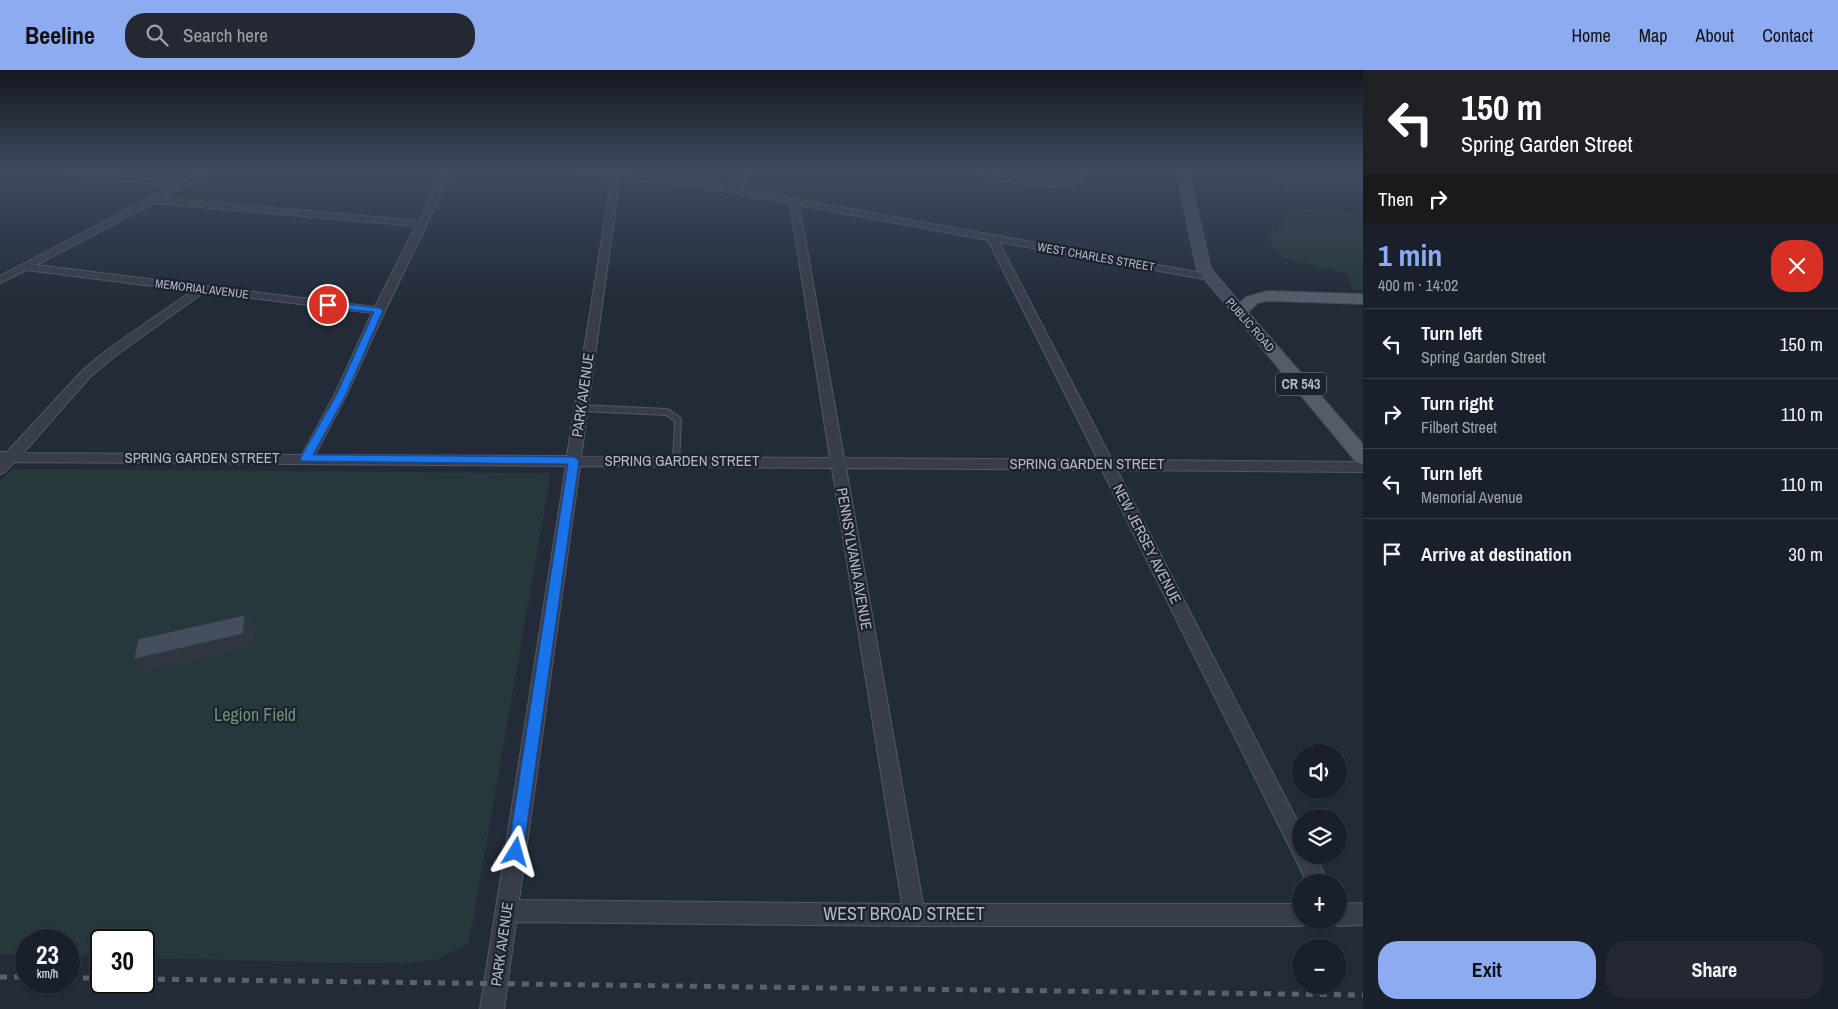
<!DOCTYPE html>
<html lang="en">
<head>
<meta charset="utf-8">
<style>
	:root { --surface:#1a202b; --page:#232833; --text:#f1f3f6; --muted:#9fa3a9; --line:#383e47; --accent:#8cabf0 }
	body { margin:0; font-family:"Archivo Narrow",sans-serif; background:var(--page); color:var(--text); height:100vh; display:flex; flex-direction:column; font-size:19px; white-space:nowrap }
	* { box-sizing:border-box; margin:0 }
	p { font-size:16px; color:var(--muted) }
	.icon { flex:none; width:28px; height:28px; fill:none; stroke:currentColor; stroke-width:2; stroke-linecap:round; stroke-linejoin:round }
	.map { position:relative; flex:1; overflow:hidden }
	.panel { display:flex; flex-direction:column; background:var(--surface); width:475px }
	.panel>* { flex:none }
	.top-card { background:#202124; color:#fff; overflow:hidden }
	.tools { position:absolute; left:1292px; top:674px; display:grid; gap:10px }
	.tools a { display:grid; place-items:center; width:55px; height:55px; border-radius:50%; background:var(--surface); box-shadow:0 1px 4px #0004,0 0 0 1px var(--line); font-size:25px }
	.speed { position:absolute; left:15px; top:859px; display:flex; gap:10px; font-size:25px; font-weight:700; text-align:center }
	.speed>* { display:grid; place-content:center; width:65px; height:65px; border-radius:50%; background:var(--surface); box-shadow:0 1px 4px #0004,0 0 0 1px var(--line); line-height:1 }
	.speed small { font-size:12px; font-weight:400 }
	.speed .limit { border:2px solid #111; border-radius:8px; background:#fff; color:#111 }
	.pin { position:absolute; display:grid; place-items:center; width:42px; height:42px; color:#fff; margin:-21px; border:2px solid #fff; border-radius:50%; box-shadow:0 1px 5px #0007 }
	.me { position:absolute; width:55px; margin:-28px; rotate:8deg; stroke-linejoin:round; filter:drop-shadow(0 0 4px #0008) }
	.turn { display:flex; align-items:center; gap:18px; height:105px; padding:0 15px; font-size:22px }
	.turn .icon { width:65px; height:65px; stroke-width:2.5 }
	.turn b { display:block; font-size:35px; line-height:42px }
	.then { display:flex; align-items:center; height:48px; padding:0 15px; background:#0003; gap:10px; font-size:19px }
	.round { display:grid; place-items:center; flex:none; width:52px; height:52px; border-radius:20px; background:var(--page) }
	.overview { display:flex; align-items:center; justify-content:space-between; height:85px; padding:0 15px }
	h1 { font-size:30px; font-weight:700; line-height:38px; color:var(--accent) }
	.button { display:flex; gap:10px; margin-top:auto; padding:10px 15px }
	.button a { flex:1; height:58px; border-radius:20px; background:var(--accent); color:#111; font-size:20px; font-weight:700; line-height:58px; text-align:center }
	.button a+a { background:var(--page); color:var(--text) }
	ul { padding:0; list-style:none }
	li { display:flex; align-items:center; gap:15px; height:70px; padding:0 15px; border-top:1px solid var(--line) }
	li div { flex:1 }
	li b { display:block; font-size:19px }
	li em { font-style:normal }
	header { display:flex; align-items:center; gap:30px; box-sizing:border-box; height:70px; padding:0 25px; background:var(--accent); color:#111 }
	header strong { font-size:24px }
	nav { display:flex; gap:28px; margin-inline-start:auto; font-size:18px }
	.search { width:350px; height:45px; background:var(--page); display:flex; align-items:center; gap:12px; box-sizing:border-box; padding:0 18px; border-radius:20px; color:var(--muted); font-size:19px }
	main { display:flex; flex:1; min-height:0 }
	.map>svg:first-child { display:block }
	.green { fill:#26383b }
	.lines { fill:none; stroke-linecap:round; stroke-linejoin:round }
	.lane-casing { stroke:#525864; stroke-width:8 }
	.street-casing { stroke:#525864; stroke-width:2 }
	.secondary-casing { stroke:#525864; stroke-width:2 }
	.primary-casing { stroke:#404652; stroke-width:2 }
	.lane { stroke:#373d49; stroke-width:6 }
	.street { fill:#373d49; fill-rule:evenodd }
	.secondary { fill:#454c5c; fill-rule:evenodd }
	.primary { fill:#555c69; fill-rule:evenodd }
	.rail { stroke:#596170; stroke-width:5; stroke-dasharray:7 7; stroke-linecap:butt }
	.shaded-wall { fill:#303741 }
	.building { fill:#454e5d; stroke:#303741 }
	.route { fill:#1a73e8; stroke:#114b97 }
	.labels { text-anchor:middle; stroke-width:4.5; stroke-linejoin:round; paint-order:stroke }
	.far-street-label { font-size:12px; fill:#b2b8c5; stroke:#1c222e }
	.shield { fill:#1c222e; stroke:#858b98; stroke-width:1 }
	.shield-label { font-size:14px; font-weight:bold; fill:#b2b8c5 }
	.street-label { font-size:15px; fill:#b2b8c5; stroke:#1c222e }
	.near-park-label { font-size:18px; fill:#6b9477; stroke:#1c222e }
	.near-street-label { font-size:18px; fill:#b2b8c5; stroke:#1c222e }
</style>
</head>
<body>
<header>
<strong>Beeline</strong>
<div class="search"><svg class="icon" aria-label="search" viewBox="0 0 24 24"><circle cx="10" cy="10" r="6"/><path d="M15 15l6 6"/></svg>Search here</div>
<nav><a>Home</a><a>Map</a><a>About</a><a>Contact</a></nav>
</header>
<main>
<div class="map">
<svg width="1363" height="939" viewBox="0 0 1363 939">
	<rect width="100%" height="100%" fill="#232b39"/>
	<path class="green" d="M1243 100H1363V121L1318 118 1285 122 1276 110Z
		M1287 137 1363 144V220H1353L1346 203 1282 187 1268 167 1282 158Z
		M12 399 551 403 469 872 437 890 395 894 144 888V870H101V887L69 886V870H26V884H0V412Z"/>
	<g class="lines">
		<g class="lane-casing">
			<path id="lane" d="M581 338 667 342 678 350 676 391"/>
		</g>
		<g class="street-casing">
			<path id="street" d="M54 100H88L181 112 203 100H214L163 128 419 151 444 100H453L385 241 346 326 315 385 567 386 611 112 614 107 569 103 565 100 618 103 619 100H628L626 104 698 111 732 118 746 100H755L740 119 1213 205 1214 207 1213 209 1209 210 999 172 1112 390 1363 392V402L1117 400 1301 758V785H1315L1328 812H1307L1102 400 846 398 923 834H1301V850H1310L1309 853 1301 856H914L516 852 504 939H480L566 396 14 392 5 402 0 404V382H7L83 300 107 280 192 221 26 200 0 213V206L173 116 58 103ZM622 108 698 117 790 133 830 388 581 387 619 112ZM154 133 416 156 375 237 36 195ZM799 135 988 170 1098 390 844 388ZM204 222 372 243 334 326 302 385 23 383 91 306 115 286ZM580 396 832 398 902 834 519 830Z
				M969 100C999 100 1063 125 1085 100H1094C1088 109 1082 113 1072 115 1052 120 986 111 969 100Z
				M1363 833V855L1339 856 1331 853 1330 850H1339V834Z"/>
		</g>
		<g class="secondary-casing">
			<path id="secondary" d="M1176 100H1188L1211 199 1244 238 1246 241 1244 244H1234L1197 200Z"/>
		</g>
		<g class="primary-casing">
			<path id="primary" d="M1267 221 1363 224V234L1267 231 1258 233 1248 242 1363 374V394L1356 392 1231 241 1246 227Z"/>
		</g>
		<use href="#lane" class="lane"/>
		<use href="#street" class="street"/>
		<use href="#secondary" class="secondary"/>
		<use href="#primary" class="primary"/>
		<path class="rail" d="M0 907H26
			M69 908H101
			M144 909 1363 925"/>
	</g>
	<path class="shaded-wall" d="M245 545 254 558 253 577 146 601 134 589Z"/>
	<path class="building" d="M245 545 243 564 134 589 138 569Z"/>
	<linearGradient id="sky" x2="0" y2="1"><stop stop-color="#13181f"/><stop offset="0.43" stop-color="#3f4a5f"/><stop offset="1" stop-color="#3f4a5f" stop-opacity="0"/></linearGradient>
	<rect width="1363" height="232" fill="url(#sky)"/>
	<path class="route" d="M328 232 379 238 383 240 345 326 313 385 574 387 579 391 523 782 521 788 516 790 510 788 508 782 568 394 302 391 300 389 336 326 374 242 325 237V233Z"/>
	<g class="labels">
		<g class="far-street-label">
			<text transform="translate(1096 187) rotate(10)" y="4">WEST CHARLES STREET</text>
			<text transform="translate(202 219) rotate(7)" y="4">MEMORIAL AVENUE</text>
			<text transform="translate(1250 255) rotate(49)" y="4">PUBLIC ROAD</text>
		</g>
		<rect class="shield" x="1276" y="302.5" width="50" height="23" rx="4"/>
		<g class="shield-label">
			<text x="1301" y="319">CR 543</text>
		</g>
		<g class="street-label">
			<text transform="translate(583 325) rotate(-82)" y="5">PARK AVENUE</text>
			<text x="202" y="393">SPRING GARDEN STREET</text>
			<text x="682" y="396">SPRING GARDEN STREET</text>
			<text x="1087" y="399">SPRING GARDEN STREET</text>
			<text transform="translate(1147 474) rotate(63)" y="5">NEW JERSEY AVENUE</text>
			<text transform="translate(854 489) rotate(80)" y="5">PENNSYLVANIA AVENUE</text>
			<text transform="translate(502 874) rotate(-82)" y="5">PARK AVENUE</text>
		</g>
		<g class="near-park-label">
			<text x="255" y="651">Legion Field</text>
		</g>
		<g class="near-street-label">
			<text x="904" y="850">WEST BROAD STREET</text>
		</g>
	</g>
</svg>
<div class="tools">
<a><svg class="icon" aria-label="sound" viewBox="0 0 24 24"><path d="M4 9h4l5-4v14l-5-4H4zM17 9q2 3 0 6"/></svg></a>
<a><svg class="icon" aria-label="layers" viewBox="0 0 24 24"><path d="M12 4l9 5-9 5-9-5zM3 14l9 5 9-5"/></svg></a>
<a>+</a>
<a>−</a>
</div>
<div class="speed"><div>23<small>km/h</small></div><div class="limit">30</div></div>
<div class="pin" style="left:328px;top:235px;background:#d93025"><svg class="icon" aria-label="arrive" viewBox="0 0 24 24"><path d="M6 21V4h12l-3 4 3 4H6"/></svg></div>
<svg class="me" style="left:516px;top:782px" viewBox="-20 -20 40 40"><path d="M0-17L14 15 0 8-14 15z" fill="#1a73e8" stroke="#fff" stroke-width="4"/></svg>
</div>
<section class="panel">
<div class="top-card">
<div class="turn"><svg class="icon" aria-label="left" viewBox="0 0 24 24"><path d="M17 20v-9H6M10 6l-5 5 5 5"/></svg><div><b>150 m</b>Spring Garden Street</div></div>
<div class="then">Then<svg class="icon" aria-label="right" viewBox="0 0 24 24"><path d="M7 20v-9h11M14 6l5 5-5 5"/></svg></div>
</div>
<div class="overview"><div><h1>1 min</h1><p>400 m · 14:02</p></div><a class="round" style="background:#d93025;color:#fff"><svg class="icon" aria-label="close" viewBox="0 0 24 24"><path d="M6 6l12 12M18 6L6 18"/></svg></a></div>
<ul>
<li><svg class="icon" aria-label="left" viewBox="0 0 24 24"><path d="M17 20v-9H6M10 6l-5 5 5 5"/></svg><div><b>Turn left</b><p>Spring Garden Street</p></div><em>150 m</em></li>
<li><svg class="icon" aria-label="right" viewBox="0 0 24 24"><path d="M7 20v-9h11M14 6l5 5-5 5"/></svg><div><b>Turn right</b><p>Filbert Street</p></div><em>110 m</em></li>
<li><svg class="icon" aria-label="left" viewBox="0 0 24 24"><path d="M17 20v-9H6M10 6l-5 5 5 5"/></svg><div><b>Turn left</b><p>Memorial Avenue</p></div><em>110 m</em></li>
<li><svg class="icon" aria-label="arrive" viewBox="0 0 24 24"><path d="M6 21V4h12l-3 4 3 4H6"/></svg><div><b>Arrive at destination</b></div><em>30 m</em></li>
</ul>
<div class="button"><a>Exit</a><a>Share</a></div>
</section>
</main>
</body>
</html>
